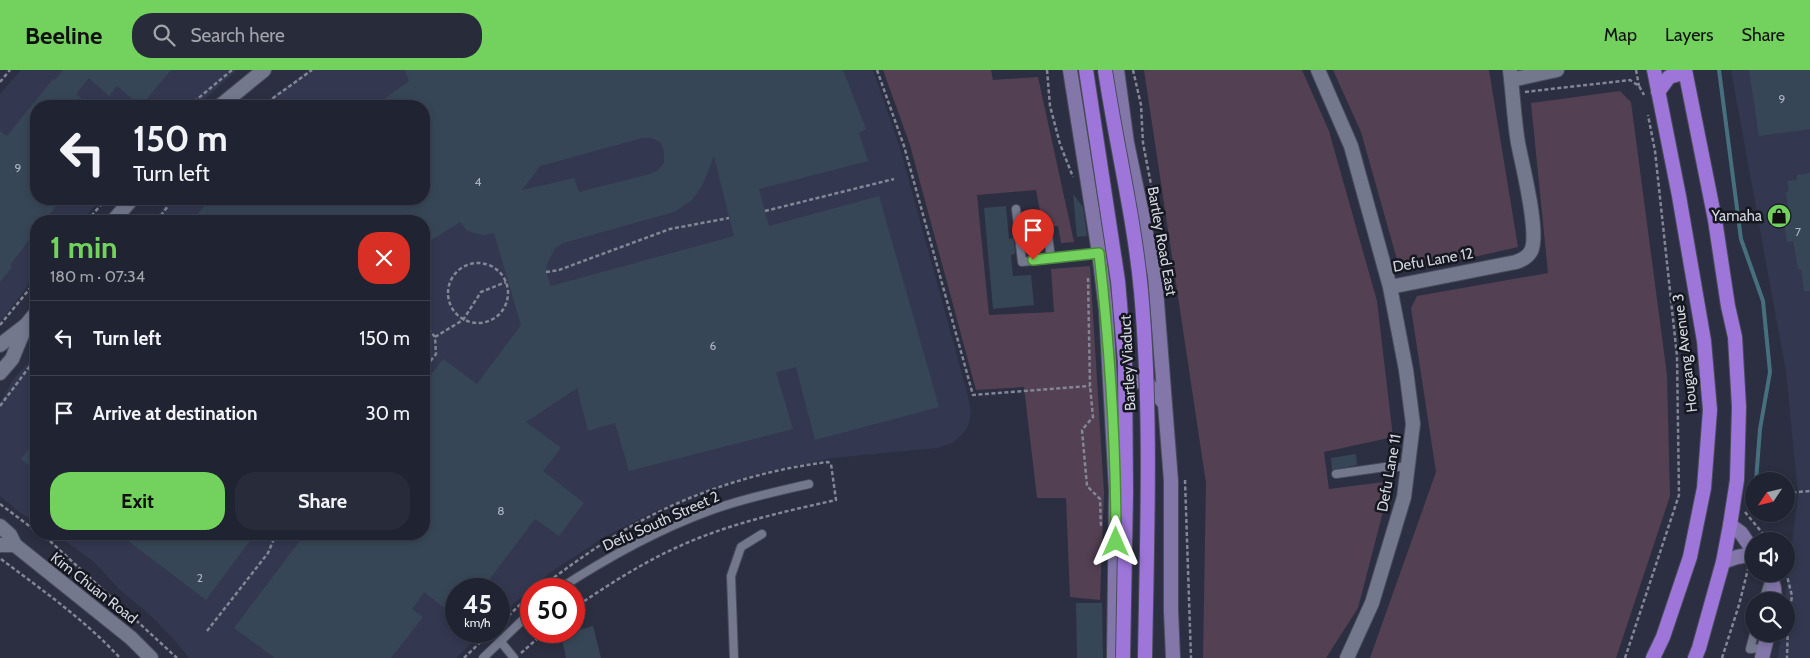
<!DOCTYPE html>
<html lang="en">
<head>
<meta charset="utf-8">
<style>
	:root { --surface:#202331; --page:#282b39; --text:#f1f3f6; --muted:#a2a4ab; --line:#3d404d; --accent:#73d25d }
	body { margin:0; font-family:Cabin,sans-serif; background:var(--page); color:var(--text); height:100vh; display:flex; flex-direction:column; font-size:19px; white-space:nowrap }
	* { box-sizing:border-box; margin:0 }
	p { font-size:16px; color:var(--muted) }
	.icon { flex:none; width:28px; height:28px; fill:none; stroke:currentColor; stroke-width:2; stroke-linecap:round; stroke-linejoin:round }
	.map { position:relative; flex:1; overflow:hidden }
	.drawer { position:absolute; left:30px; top:145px; width:400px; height:325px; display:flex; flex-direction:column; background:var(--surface); border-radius:20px; box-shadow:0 2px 8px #0003,0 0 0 1px var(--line) }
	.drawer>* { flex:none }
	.banner { position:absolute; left:30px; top:30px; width:400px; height:105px; border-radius:20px; box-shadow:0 2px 8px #0003,0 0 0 1px var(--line); background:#202331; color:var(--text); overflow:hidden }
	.needle { width:32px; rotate:235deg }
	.fabs { position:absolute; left:1745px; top:402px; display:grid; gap:10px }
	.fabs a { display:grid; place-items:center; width:50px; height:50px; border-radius:50%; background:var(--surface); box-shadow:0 2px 8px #0003,0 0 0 1px var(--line); font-size:25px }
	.speed { position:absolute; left:445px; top:508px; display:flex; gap:10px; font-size:25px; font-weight:700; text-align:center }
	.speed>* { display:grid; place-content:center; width:65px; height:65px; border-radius:50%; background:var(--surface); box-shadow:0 2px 8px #0003,0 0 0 1px var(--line); line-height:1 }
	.speed small { font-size:12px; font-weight:400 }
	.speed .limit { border:8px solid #d22; background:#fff; color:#111 }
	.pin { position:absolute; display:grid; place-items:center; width:42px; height:42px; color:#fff; margin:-51px -21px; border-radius:50% 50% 50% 0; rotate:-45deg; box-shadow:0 0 5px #0007 }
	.pin .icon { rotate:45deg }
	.me { position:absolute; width:55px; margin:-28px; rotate:0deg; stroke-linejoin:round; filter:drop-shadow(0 0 4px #0008) }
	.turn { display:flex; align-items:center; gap:18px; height:105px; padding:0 20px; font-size:22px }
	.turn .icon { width:65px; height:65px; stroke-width:2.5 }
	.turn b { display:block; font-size:35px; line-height:42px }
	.round { display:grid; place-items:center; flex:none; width:52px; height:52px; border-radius:20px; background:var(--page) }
	.head { display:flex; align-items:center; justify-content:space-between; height:85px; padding:0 20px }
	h1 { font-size:30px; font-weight:700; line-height:38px; color:var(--accent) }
	.button { display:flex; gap:10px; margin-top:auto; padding:10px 20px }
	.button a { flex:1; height:58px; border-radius:20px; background:var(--accent); color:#111; font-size:20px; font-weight:700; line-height:58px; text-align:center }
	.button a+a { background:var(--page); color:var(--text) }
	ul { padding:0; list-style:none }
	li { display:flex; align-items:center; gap:15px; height:75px; padding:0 20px; border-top:1px solid var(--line) }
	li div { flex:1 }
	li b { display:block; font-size:19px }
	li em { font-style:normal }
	header { display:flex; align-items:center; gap:30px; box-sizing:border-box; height:70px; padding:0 25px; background:var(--accent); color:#111 }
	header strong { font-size:24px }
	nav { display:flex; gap:28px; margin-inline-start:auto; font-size:18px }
	.search { width:350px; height:45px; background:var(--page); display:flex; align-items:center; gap:12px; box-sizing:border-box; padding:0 18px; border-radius:20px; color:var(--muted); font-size:19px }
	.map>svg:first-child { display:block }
	.built { fill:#333850 }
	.green { fill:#544053 }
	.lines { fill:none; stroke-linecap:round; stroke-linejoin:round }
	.stream { stroke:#46707e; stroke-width:4 }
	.building { fill:#374656; fill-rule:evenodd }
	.service-casing { stroke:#494c5c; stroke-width:10 }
	.minor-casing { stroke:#494c5c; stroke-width:16 }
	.secondary-casing { stroke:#494c5c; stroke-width:16 }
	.trunk-casing { stroke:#494c5c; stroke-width:16 }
	.path { stroke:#828695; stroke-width:2.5; stroke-dasharray:4 2.5; stroke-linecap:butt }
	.service { stroke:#73788d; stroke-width:8 }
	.minor { stroke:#73788d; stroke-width:14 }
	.secondary { stroke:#8377aa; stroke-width:14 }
	.trunk { stroke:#9e76d9; stroke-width:14 }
	.trunk-bridge-casing { stroke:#494c5c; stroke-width:16; stroke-linecap:butt }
	.trunk-bridge { stroke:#9e76d9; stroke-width:14 }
	.route-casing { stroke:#4b883c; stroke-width:12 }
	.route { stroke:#73d25d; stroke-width:9 }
	.labels { text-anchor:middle; stroke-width:5; stroke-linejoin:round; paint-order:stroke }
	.number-label { font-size:12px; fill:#acb2bf }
	.poi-label { font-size:15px; fill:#d3d6e2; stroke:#161820; text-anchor:end }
	.street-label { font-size:15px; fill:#d3d6e2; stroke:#161820 }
</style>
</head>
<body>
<header>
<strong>Beeline</strong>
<div class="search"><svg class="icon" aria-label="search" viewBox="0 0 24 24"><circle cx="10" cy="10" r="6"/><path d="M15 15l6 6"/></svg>Search here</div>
<nav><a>Map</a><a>Layers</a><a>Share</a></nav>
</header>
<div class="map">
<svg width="1810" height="588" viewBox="0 0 1810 588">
	<rect width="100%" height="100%" fill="#2b2f41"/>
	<path class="built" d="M21 0H237L197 36H36V129H100L82 151H36V205L0 252V24Z
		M309 0H873L900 78 968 326 971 344 967 359 953 373 937 378 832 388 759 403 710 419 653 442 606 466 551 502 499 546V519H456V561H484L456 588H189L178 574 150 545 120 520 93 491 55 464H424V151H153L170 129H424V36H259Z
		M1731 0H1810V588H1778L1781 564H1786L1785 531 1798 424 1786 302Z
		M36 283V452L22 444 0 426V333L12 311Z"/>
	<path class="green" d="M883 0H991L993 10 1038 7 1074 172 1061 173 1058 156 1043 157 1036 120 977 125 989 245 1054 242 1051 199 1090 196 1104 423 1100 530 1070 527 1066 428H1037L1024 317 976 320 910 75Z
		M1144 0H1302L1329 61 1377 231 1393 367 1324 382 1329 419 1391 411 1358 538 1326 588H1203L1206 413Z
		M1333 0H1489L1518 177 1412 201 1398 193 1361 62Z
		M1620 21 1631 32 1667 305 1670 426 1616 588H1370L1436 402 1411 238 1417 226 1548 203 1531 33Z"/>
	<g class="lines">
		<path class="stream" d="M1719 0 1741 169 1763 231 1770 302 1760 359 1756 411
			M1754 444V443"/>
	</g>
	<path class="building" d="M63 0H171L141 36 117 16 109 26 89 8 76 24 91 36H36V129H62L44 151H36V161L10 195 12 197 0 212V61L7 66 53 9 55 10Z
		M405 0H843L866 59 859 63 868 91 759 119 769 156 879 126 939 337 815 370 796 297 776 302 793 359 629 401 615 353 588 361 577 318 526 352 561 378 543 401 584 433 559 466 535 449 482 519H456V547L424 522 412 539 423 547 391 588H275L234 558 305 464H424V314L443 289 477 314 521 255 494 163 484 165 467 161 460 152 424 175V151H192L210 129H424V36H375L409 11ZM642 68H652L661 73 664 82V93L657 101 650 104 579 122 574 108 522 120 540 96ZM714 86 734 166 551 216 546 202 547 194 555 178 563 173 674 142 692 130 702 116Z
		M1749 0H1810V59L1759 66Z
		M1810 103V221H1804L1801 199H1798L1793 171 1787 172 1784 154 1789 145 1786 122 1789 121 1787 111 1797 110V105Z
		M1073 124 1083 137 1087 166 1077 167Z
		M1006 136 1009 169 1014 168 1015 184 1011 185 1013 206 1031 205 1034 235 993 239 984 138Z
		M1034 166 1036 182 1027 183 1025 167Z
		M36 369V401L21 389Z
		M1356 384 1357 395 1332 400 1331 388Z
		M119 464H255L206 530Z
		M1076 533H1102L1103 588H1077Z
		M593 556 601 588H566L561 565Z"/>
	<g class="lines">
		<g class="service-casing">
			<path id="service" d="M1016 139 1022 192 1099 183
				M1042 166 1048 165 1051 189
				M1336 404 1385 397H1408
				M559 519C605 489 657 460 709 441 741 429 775 422 809 414
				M1763 531 1770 509
				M1754 564 1750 579 1764 578
				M501 572 514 588
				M483 588 531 542
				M734 588 731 506 741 477 762 464"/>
		</g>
		<g class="minor-casing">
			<path id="minor" d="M1318 0 1351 76 1390 217 1406 300 1413 354 1404 427 1372 533 1347 588
				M1511 10 1557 0
				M220 36 264 0
				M113 151 132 129
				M1390 217 1516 192C1522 190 1528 187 1531 181 1540 164 1522 94 1518 73 1514 49 1513 24 1510 0
				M0 275 26 255 36 243
				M0 303 12 289 26 255
				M0 456 10 465 15 475 131 568 151 588
				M0 475H15"/>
		</g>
		<g class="secondary-casing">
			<path id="secondary" d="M1070 0 1099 183 1106 240 1116 420 1114 588
				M1117 0 1127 73 1155 206 1171 411V541L1173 588
				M1118 321 1119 318 1137 310 1149 315 1165 334
				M1730 455 1741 463 1754 482
				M1723 492 1737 487 1754 484
				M1770 504 1774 518 1775 531
				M1762 588 1768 564"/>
		</g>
		<g class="trunk-casing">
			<path id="trunk" d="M1685 0 1715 150 1728 236 1735 267 1739 337 1737 410 1730 455 1723 492 1699 578 1695 588
				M1658 22 1669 7 1685 2
				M1653 588 1663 567 1690 487 1704 418 1710 340 1704 271 1679 126 1654 0"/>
		</g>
		<path class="path" d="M877 0 904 76 973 325 1090 316
			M1047 0 1050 36 1060 74 1073 107
			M1133 0 1141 35 1143 73 1159 156
			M1636 0 1639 16
			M0 12 10 0
			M1525 22 1630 10 1639 16 1644 25
			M189 36 232 0
			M262 36 312 0
			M765 141 894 109
			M87 151 106 129
			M157 151 173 129
			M448 223a30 30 0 1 1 60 0a30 30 0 1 1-60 0Z
			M546 202 559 200 670 159 729 148
			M1088 208 1090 316 1093 347 1082 360 1087 416 1100 429 1101 458
			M424 254 435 267 436 284 424 299
			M0 255 36 211
			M435 267 463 250 481 222 506 212
			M0 336 36 288
			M1185 410 1191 588
			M1786 423 1810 421
			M0 434 36 461
			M1745 442 1769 471
			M39 464 51 472 177 588
			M1 489C42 520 85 550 120 588
			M1786 502 1792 526 1788 551 1787 588
			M538 519C563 501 587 483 613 467 677 427 754 401 828 392L831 394 836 430C787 441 736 452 689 472 648 489 611 513 574 538
			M499 555 531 524
			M1750 556 1754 545
			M207 561 268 483 276 464
			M521 583 546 561
			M464 588 492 561
			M1625 588 1679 425 1677 286 1655 81 1648 45
			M1722 588 1739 535 1748 499"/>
		<use href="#service" class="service"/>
		<use href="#minor" class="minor"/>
		<use href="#secondary" class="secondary"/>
		<use href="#trunk" class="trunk"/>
		<g class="trunk-bridge-casing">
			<path id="trunk-bridge" d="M1086 0 1118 211 1125 292 1126 422 1123 588
				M1105 0C1116 74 1134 146 1141 221 1152 343 1147 466 1145 588"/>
		</g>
		<use href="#trunk-bridge" class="trunk-bridge"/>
	</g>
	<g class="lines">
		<g class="route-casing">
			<path id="route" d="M1033 190 1099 183C1110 279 1116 376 1116 472"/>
		</g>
		<use href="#route" class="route"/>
	</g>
	<defs>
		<g id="shop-disc" transform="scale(1.25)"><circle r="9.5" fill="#73d25d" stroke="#161820"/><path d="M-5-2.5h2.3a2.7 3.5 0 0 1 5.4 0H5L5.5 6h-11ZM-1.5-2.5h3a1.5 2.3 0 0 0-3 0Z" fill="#111"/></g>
	</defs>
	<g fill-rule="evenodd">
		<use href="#shop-disc" x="1779" y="146"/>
	</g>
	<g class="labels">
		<g class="number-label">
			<text x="1782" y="33">9</text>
			<text x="18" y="102">9</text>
			<text x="478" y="116">4</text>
			<text x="1798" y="166">7</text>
			<text x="713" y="280">6</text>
			<text x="501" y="445">8</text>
			<text x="200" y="512">2</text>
		</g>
		<g class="poi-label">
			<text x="1762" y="151">Yamaha</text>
		</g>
		<g class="street-label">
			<text transform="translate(1162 171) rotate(80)" y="5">Bartley Road East</text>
			<text transform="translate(1433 190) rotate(-10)" y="5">Defu Lane 12</text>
			<text transform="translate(1685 283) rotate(-97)" y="5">Hougang Avenue 3</text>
			<text transform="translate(1128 293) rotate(-93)" y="5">Bartley Viaduct</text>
			<text transform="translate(1389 403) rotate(-80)" y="5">Defu Lane 11</text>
			<text transform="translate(661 451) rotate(-24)" y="5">Defu South Street 2</text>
			<text transform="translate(94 518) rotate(38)" y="5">Kim Chuan Road</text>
		</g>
	</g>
</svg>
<div class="fabs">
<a><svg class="needle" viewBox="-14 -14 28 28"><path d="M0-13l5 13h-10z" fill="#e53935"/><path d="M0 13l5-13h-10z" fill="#a2a4ab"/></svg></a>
<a><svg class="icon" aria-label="sound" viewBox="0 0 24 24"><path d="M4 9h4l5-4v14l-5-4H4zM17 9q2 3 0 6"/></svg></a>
<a><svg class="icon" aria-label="search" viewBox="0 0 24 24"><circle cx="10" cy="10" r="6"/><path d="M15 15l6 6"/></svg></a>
</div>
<div class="speed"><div>45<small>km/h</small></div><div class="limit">50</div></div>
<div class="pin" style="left:1033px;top:190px;background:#d93025"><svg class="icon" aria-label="arrive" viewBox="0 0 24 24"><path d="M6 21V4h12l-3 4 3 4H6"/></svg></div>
<svg class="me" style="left:1116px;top:472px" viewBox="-20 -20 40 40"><path d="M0-17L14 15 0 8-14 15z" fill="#73d25d" stroke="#fff" stroke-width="4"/></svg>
<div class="banner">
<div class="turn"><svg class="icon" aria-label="left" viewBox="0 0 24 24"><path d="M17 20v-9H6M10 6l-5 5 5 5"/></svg><div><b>150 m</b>Turn left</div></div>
</div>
<section class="drawer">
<div class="head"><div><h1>1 min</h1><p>180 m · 07:34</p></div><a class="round" style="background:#d93025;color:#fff"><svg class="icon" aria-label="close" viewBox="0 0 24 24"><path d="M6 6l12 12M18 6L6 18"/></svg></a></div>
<ul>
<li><svg class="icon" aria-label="left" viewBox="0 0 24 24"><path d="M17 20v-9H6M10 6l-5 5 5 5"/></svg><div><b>Turn left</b></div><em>150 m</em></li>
<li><svg class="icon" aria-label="arrive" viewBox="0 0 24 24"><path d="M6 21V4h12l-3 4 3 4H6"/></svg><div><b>Arrive at destination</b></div><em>30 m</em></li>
</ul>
<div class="button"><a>Exit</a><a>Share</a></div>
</section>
</div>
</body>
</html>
